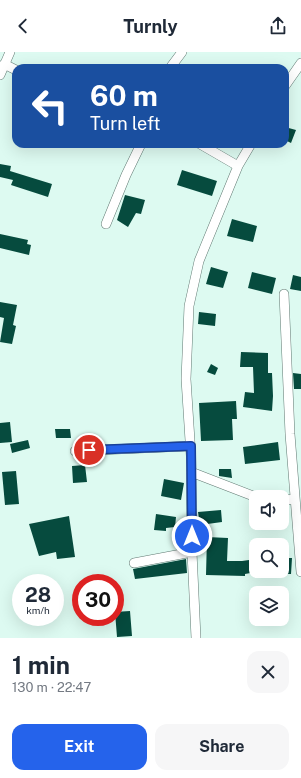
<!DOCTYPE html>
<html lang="en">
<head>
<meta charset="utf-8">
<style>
	:root { --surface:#fff; --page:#f6f6f7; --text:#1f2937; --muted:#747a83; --accent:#2563eb }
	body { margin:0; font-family:"Public Sans",sans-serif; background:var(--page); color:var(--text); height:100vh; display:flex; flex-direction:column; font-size:15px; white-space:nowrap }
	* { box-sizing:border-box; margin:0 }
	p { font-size:13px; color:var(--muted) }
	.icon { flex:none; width:22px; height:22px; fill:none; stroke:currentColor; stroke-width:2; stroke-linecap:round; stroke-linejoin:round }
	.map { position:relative; height:586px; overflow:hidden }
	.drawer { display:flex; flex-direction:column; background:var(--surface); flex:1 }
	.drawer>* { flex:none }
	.hud { position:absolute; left:12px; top:12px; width:277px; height:84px; border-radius:12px; box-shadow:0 4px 16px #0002; background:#1a4fa0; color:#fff; overflow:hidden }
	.controls { position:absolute; left:249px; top:438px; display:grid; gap:8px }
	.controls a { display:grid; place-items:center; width:40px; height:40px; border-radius:8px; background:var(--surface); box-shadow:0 4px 16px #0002; font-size:20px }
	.speed { position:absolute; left:12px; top:522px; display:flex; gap:8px; font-size:20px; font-weight:700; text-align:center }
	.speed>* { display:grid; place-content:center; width:52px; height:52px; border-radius:50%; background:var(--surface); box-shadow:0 4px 16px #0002; line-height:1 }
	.speed small { font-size:10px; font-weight:400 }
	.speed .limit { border:6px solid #d22; background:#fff; color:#111 }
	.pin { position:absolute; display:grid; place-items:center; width:34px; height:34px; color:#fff; margin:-17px; border:2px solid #fff; border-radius:50%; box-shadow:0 1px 4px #0007 }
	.me { position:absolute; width:44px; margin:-22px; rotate:0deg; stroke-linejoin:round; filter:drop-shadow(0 0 3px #0008) }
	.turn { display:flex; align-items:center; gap:14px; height:84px; padding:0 12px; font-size:18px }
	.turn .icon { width:52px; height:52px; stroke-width:2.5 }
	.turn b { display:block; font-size:28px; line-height:34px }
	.round { display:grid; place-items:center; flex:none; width:42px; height:42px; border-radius:12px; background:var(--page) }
	.headline { display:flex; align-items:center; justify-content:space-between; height:68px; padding:0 12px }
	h1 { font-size:24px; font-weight:700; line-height:30px }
	.primary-button { display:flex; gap:8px; margin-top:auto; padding:8px 12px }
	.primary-button a { flex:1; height:46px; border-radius:12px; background:var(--accent); color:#fff; font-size:16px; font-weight:700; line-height:46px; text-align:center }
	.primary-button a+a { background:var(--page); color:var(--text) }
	header { display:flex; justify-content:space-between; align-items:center; height:52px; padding:0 12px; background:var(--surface); font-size:18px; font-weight:700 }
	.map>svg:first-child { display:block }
	.building { fill:#064b3e }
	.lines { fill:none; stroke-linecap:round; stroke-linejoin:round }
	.minor-casing { stroke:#617a73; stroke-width:10 }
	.minor { stroke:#fff; stroke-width:9 }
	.route-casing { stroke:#184099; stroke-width:10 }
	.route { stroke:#2563eb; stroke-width:7 }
</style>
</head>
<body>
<header><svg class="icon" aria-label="back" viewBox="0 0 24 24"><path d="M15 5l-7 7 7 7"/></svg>Turnly<svg class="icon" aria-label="share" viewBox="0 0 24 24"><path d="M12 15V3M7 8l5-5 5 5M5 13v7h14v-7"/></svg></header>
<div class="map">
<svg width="301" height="586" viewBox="0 0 301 586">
	<rect width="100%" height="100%" fill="#ddfaf1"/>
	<path class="building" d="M285 75 296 78 291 91 285 88Z
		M0 112 11 114 10 119 52 132 48 145 11 133 13 128 0 125Z
		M182 118 217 129 212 144 177 133Z
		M125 143 145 148 141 162 136 161 128 175 117 168Z
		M232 167 257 174 253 190 227 184Z
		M0 182 28 188 27 192 31 193 29 203 0 196Z
		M211 215 228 220 223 236 206 232Z
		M252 220 276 226 272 242 248 236Z
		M293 223 301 225V239L290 237Z
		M0 250 17 253 13 273 16 274 12 292 0 290 4 266 0 265Z
		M199 260 216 262 215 274 198 272Z
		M241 300 268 301V321H272L273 344 272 359 243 355 245 340 254 341 253 315H240Z
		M211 312 218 316 215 323 207 320Z
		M293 321 301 322V337H294Z
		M236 349 237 367H232L233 388 201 389 199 351Z
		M10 370 12 390 0 391V371Z
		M55 377H70L71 386H56Z
		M28 388 30 396 12 401 10 392Z
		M278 390 280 408 245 412 243 395Z
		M85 413 87 430 73 431 72 414Z
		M219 417H231L232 426 219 424Z
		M16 419 19 452 5 453 2 420Z
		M164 427 184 431 181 448 161 444Z
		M221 458 222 470 200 473 198 460Z
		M156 462 176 465 175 475 166 476V479L154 478Z
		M69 464 75 505 57 507 56 500 39 504 29 472Z
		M207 485 228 486 227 509H242L256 507V520L245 522V524L206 523Z
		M282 506H292L291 522H282Z
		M186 507 187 521 135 527 133 517Z
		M130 559 132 584 117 585 115 560Z"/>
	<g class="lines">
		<g class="minor-casing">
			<path id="minor" d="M4 12 16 18
				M170 16 182 0
				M0 23 10 0
				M285 34 301 11
				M200 92 238 114
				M106 172 126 123 141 92
				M284 242 290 382 301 520
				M75 399 191 394
				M191 420 256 445
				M282 447 295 448
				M134 511 192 500
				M196 586 192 500 191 404 186 327 189 254 199 209 238 114 251 92"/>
		</g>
		<use href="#minor" class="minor"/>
	</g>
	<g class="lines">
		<g class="route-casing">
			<path id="route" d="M89 398 191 394 192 484"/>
		</g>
		<use href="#route" class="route"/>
	</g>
</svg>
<div class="controls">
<a><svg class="icon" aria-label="sound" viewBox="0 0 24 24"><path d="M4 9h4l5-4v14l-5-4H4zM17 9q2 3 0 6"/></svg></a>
<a><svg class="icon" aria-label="search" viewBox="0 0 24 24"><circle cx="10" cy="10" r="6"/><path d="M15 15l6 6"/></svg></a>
<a><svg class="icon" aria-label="layers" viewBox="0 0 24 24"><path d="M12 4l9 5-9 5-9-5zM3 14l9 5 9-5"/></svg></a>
</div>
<div class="speed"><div>28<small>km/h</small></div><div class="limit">30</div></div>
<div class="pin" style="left:89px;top:398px;background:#d93025"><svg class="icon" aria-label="arrive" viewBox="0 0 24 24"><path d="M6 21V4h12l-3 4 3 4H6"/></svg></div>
<svg class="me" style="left:192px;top:484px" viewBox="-20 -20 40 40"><circle r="17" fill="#2563eb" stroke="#fff" stroke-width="3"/><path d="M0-11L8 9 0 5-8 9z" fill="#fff"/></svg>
<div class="hud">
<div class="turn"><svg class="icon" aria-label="left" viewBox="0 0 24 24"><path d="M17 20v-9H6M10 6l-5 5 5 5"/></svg><div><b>60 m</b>Turn left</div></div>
</div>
</div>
<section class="drawer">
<div class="headline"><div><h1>1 min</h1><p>130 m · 22:47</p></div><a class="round"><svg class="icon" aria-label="close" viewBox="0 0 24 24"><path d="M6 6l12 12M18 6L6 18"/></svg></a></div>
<div class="primary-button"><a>Exit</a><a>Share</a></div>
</section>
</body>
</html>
